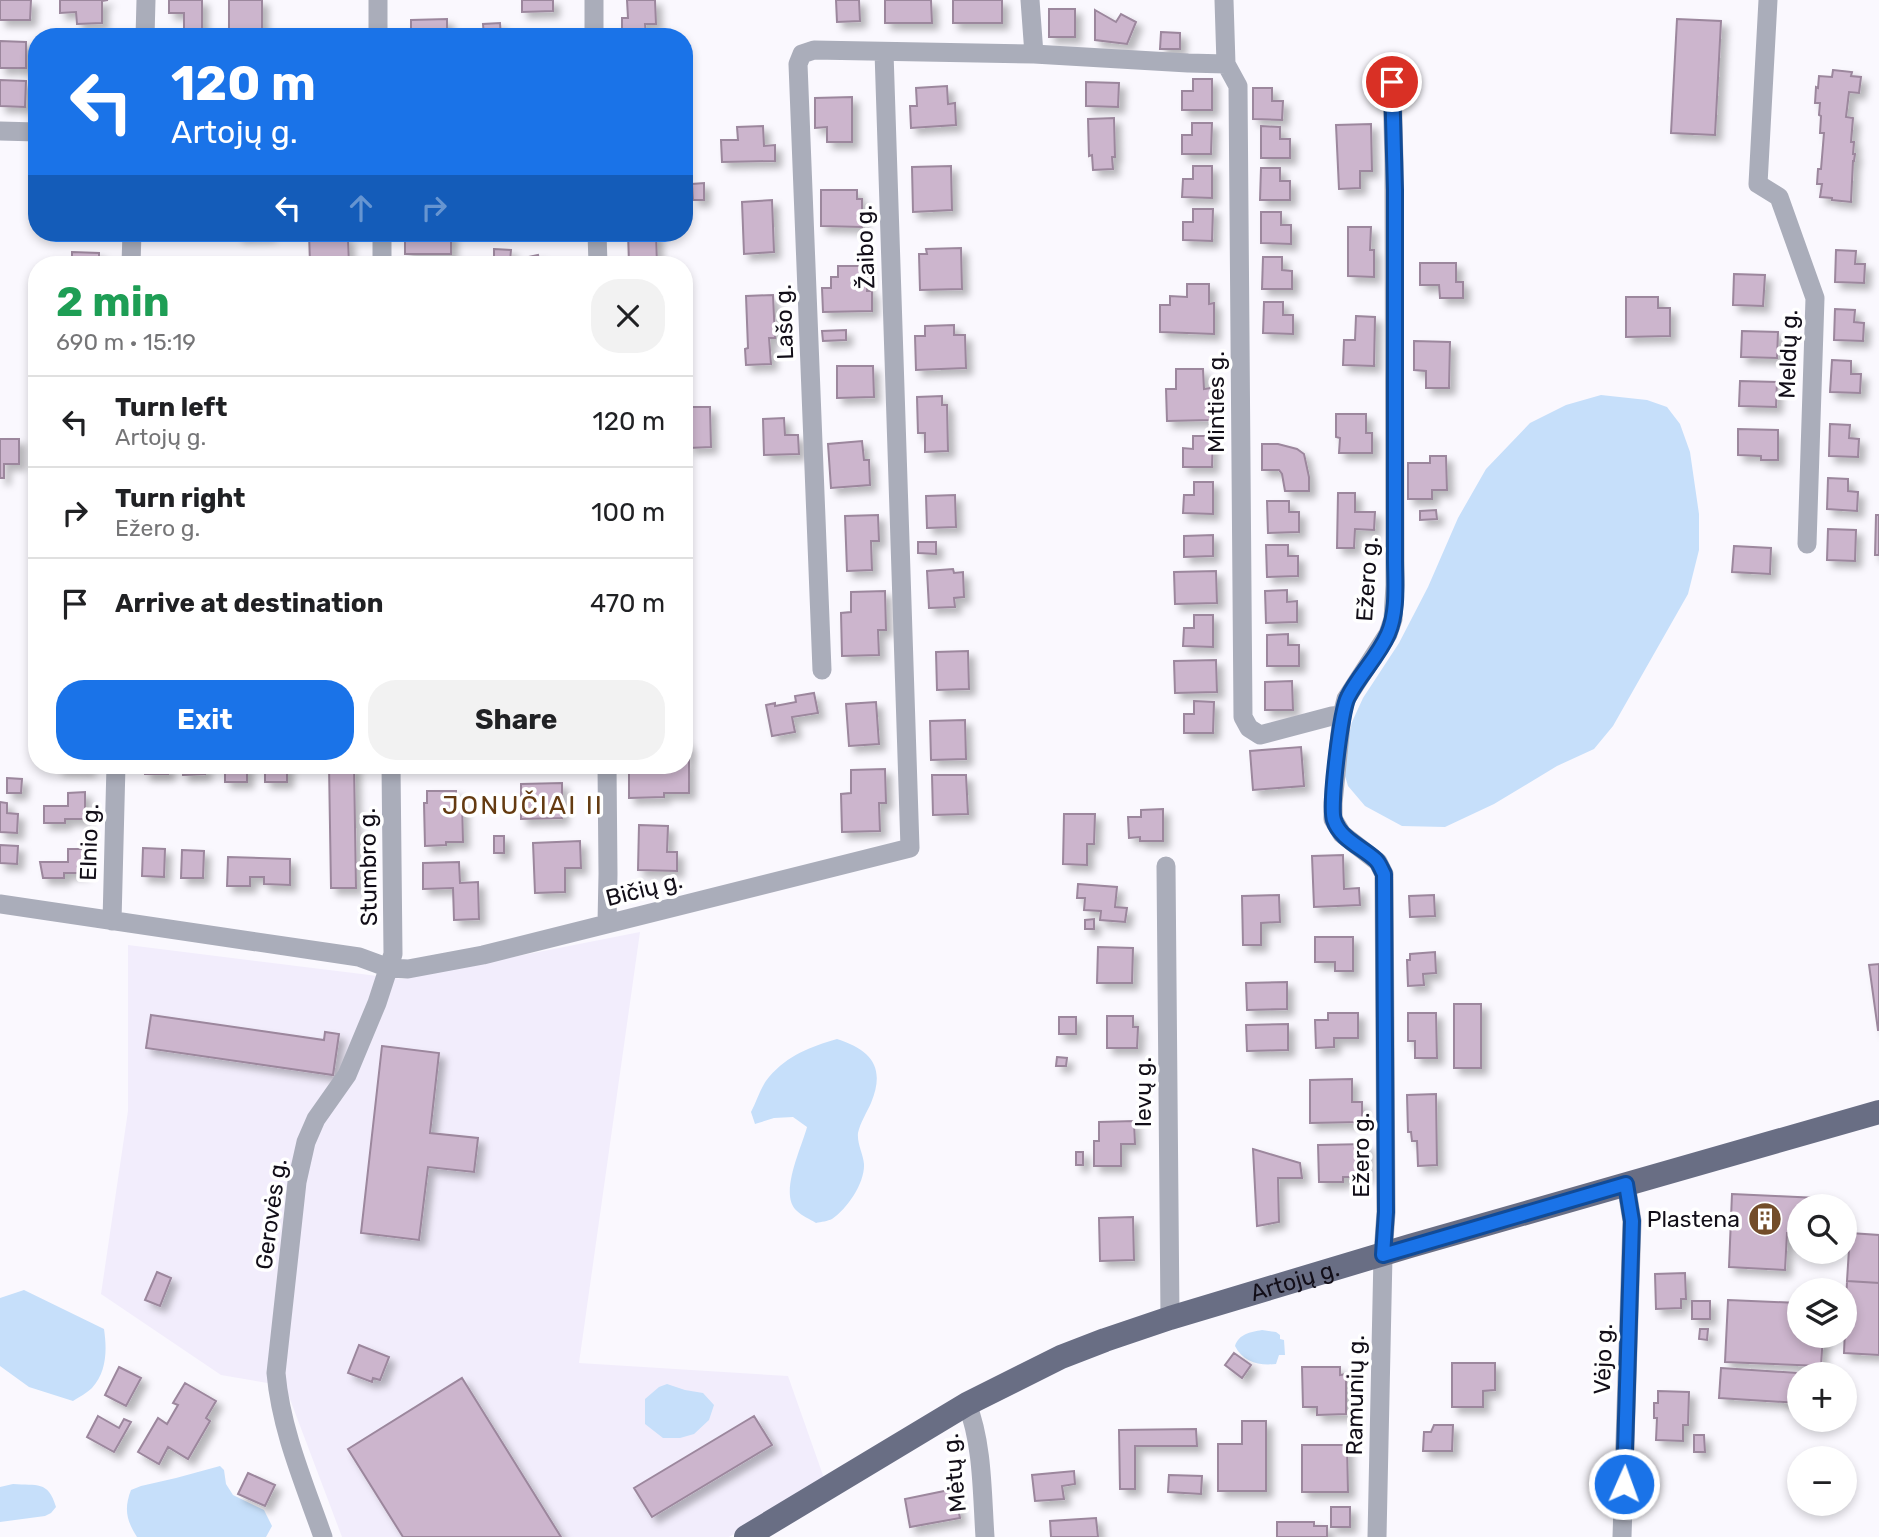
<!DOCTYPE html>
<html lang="en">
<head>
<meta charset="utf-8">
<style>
	:root { --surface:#fff; --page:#f2f2f2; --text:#202124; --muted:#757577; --line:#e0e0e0; --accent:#1a73e8 }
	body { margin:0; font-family:Rubik,sans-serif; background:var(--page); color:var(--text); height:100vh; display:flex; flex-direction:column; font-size:26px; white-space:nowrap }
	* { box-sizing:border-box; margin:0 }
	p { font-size:23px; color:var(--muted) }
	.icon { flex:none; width:38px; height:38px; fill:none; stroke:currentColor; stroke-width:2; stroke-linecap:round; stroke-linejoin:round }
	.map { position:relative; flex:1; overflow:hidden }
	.panel { position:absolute; left:28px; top:256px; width:665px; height:518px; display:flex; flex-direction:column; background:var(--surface); border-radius:28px; box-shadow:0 4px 10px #0003 }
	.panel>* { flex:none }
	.top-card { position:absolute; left:28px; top:28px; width:665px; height:214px; border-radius:28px; box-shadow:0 4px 10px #0003; background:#1a73e8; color:#fff; overflow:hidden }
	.fabs { position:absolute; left:1787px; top:1194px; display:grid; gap:14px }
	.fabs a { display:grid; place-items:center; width:70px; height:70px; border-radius:50%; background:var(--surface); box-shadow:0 4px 10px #0003; font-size:35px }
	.pin { position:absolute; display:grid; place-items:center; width:60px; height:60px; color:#fff; margin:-30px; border:4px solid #fff; border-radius:50%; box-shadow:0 2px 7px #0007 }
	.me { position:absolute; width:77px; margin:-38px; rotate:2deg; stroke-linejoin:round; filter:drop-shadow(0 0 5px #0008) }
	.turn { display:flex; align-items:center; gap:24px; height:147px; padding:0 28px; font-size:32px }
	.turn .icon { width:91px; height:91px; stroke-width:2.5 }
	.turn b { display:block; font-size:49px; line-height:60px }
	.lanes { display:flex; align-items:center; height:66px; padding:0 28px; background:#0003; justify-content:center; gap:35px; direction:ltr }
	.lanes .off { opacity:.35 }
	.round { display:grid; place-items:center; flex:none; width:74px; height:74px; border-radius:28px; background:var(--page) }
	.summary { display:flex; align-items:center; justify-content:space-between; height:119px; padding:0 28px }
	h1 { font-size:42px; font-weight:700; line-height:52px; color:#1e9e55 }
	.primary-button { display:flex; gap:14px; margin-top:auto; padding:14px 28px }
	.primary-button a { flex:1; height:80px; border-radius:28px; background:var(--accent); color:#fff; font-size:28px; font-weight:700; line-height:80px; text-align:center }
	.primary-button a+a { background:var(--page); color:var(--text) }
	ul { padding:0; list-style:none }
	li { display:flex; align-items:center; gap:21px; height:91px; padding:0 28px; border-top:2px solid var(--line) }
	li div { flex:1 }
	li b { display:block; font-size:26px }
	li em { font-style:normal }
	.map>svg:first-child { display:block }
	.built { fill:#f2edfc }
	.water { fill:#c6dffa }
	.building { fill:#ccb5cd; stroke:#9c879d; stroke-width:2; filter:url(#shadow) }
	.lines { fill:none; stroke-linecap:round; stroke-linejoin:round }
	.minor { stroke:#aaadba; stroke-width:19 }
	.major { stroke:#696e84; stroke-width:24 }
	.route-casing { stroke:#114b97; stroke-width:18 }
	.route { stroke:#1a73e8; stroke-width:12 }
	.labels { text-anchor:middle; stroke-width:7; stroke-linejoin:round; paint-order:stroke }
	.street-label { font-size:23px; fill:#120e18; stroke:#fff }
	.poi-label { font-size:23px; fill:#120e18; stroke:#fff; text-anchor:end }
	.quarter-label { font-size:26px; letter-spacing:2px; fill:#653b12; stroke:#fff }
</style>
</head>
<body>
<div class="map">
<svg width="1879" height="1537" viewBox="0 0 1879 1537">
	<defs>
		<filter id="shadow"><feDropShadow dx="6" dy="6" stdDeviation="3.5" flood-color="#0004"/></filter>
	</defs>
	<rect width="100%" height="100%" fill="#faf8fe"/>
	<path class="built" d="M640 932 579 1363 788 1376 825 1481 729 1537H342L285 1386 221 1375 101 1294 128 1111V945L402 979Z"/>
	<path class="water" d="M1601 395 1647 400 1667 407 1680 424 1690 452 1699 514V550L1688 594 1613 726 1594 749 1557 766 1494 804 1445 827 1402 826 1365 806 1348 786 1345 776 1346 747 1352 722 1363 698 1399 643 1428 587 1458 518 1486 469 1530 423 1566 405Z
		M837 1039C871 1050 886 1067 871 1103 867 1112 860 1123 858 1133 857 1144 863 1153 864 1164 865 1183 847 1209 832 1219 828 1221 821 1222 816 1223 810 1219 802 1216 797 1211 778 1195 802 1147 807 1127L793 1117 774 1118 755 1124 751 1112C757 1101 761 1086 769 1077 788 1055 810 1047 837 1039Z
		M24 1290 104 1329C107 1349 107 1372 92 1388 87 1393 79 1397 73 1401L29 1387 0 1366V1298Z
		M1262 1330 1276 1332 1280 1335V1339L1284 1340 1285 1355H1279L1276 1364C1259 1366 1243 1362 1235 1346 1239 1334 1250 1332 1262 1330Z
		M667 1384 685 1390 703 1393 714 1405 709 1420 694 1434 680 1438H663L645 1424V1399L659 1387Z
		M220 1466 224 1470 226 1484 233 1495 264 1510 272 1526 266 1537H137C126 1520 124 1508 131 1490L141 1486 176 1478Z
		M13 1484C37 1486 48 1480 56 1507L51 1513 45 1516 0 1522V1487Z"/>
	<path class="building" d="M0 0H31L30 20H0Z
		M60 0H108L102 1V23L77 24 76 12 60 13Z
		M169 0H202V37H184V13H169Z
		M229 0H262V37H229Z
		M522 0H553V11L522 12Z
		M627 0H655L656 24H645L646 35 622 36V18H628Z
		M836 0H859L860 21 837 22Z
		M885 0H931L932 23H885Z
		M953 0H1002V23H953Z
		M1049 9H1075V37H1049Z
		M1095 10 1116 22 1121 14 1136 22 1127 44 1095 40Z
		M447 19V33L456 32V37H411V20Z
		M1677 19 1721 21 1715 135 1671 133Z
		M500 23 501 36 484 37 483 24Z
		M1161 32 1180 33V49H1160Z
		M0 41 26 42V68H0Z
		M1833 70 1852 72 1851 76 1861 77 1859 93 1849 92 1846 117 1853 118 1851 142H1854L1853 154H1855L1854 161H1853L1851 202 1832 200V198L1820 197 1822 184H1817L1818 169H1821L1824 133H1820L1821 116 1819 115 1820 103H1815L1816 87 1818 88 1819 76 1832 77Z
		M1193 79H1212V110H1182V91H1193Z
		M0 80 26 81 25 107 0 106Z
		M1086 82 1119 83 1118 107 1086 106Z
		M947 86 948 104 955 103 956 125 911 128 910 106H917L916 88Z
		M1253 88H1272V101H1283L1282 120 1253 119Z
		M852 97V142H827V127L815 128V98Z
		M1114 118 1115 157H1112L1113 169 1093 170 1092 155 1089 156 1088 119Z
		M1192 123H1212L1211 154H1182V135H1192Z
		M1371 124 1372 171H1360V188L1339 189 1336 125Z
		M763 126 764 146 775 145V161L722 162 721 140H738L737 127Z
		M1261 126 1280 127V139H1290V158H1261Z
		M951 166 952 210 913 212 912 167Z
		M1193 166H1212V198L1182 197 1183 179H1193Z
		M1261 168H1280V181H1290V200H1260Z
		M704 183V200H693L692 184Z
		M821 190H857V199H862V227L821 226Z
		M772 200 774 252 744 254 742 202Z
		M1193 209H1213L1212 241 1183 240V222H1193Z
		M1261 212H1281V225H1291V244L1261 243Z
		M1348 227H1371L1370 250H1374V277L1348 276Z
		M237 233H269V235L238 236Z
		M309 233H342V239H348L349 264H310Z
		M405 233H451V254H405Z
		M628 233H656L657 264H629Z
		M961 248 962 289 920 290 919 254H927L926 249Z
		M494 249 511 250 510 261 538 255 540 263 560 262V264H494Z
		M1836 250 1856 251 1855 264H1865L1864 283 1835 282Z
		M72 252 99 253V264H72Z
		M1263 257H1282V270L1292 271V289H1262Z
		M1420 263H1456V282H1463V298H1440L1439 285H1420Z
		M838 266H867V291H872V311L823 312 822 288H831V277H838Z
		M1734 274 1765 275 1763 306 1733 305Z
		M1187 284H1209V304L1214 303V334L1160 332V305H1170V296L1187 297Z
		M773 295 775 338H769L771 364 746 365 745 349 748 348 746 296Z
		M1626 297H1658V308H1670V336L1626 337Z
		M1264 302H1283V315H1293V334L1263 333Z
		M1835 309 1855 310 1854 322 1864 323 1863 341 1834 340Z
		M1356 316 1375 317 1374 366 1343 365 1344 340H1355Z
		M954 325V335H965L966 368 916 370 915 336H925V326Z
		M846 330V340L823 341 822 331Z
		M1742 331 1778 332 1777 358 1741 357Z
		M1414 341 1450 342 1449 388H1426V371L1414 370Z
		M1832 360 1851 361V374H1861L1860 393 1830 392Z
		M837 366H873L874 397 837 398Z
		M1176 369H1203L1204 389 1211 388V420L1167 421 1166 389H1176Z
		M1740 381 1777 382 1776 407 1739 406Z
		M942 396V405H947L948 451 925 452V433H918L917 397Z
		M688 407H710L711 447 689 448Z
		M1336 414H1366V433H1372V453H1339L1340 438 1336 437Z
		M784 418 785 435H798L799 454 764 455 763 419Z
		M1830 424 1850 425 1849 438 1859 439 1858 457 1829 456Z
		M1738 429 1778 430V460H1761V456L1738 455Z
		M1193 436H1213L1212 467H1183V448L1193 449Z
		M0 439H19V464H4V478H0Z
		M862 441 864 460H869L870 485 831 488 828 444Z
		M1262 444H1278L1297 449 1304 454 1309 477V491H1285L1282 474 1279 470H1262Z
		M1430 456H1446L1447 490H1432V499H1408V463H1430Z
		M1828 478 1848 479V491L1858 492 1857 511 1827 509Z
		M1194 482H1213V514L1183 513 1184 495H1194Z
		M1338 493H1355V512H1375L1374 530 1355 529 1354 548H1337Z
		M955 495 956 527 927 528 926 496Z
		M1267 501H1289V512H1299V532L1268 533Z
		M1436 510 1437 519 1420 520V511Z
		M878 515 879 541H871L872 570 847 571 845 516Z
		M1876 515H1879V555H1875Z
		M1828 529 1856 530 1855 561 1827 560Z
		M1213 535V556L1184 557V536Z
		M918 542H936V554L918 553Z
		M1266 545H1288V556H1298V576L1267 577Z
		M1734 546 1771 548 1770 574 1732 572Z
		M953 569 954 573 963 572 964 597 954 598 955 607 929 608 927 571Z
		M1216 571 1217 603 1175 604 1174 572Z
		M1287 590V602L1297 601V622L1266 623 1265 591Z
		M885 591 886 630H878L879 655 842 656 841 613 851 612V592Z
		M1194 615H1213V647L1183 646 1184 628H1194Z
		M1288 634V645H1299V666H1267V635Z
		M968 651 969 689 937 690 936 652Z
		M1216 660 1217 692 1175 693 1174 661Z
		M1292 681 1293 710H1265V682Z
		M814 693 818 713 792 717 795 732 772 736 766 705 775 703V706L796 702 795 696Z
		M1194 701 1214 702 1213 733H1184V714H1194Z
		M876 702 879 744 849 746 846 704Z
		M965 720 966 759 931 760 930 721Z
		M684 741H686V746H689V793H664V797L629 798V765H684Z
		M1301 747 1304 786 1253 790 1250 751Z
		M57 765H89V770L57 769Z
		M145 765H168V774H145Z
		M182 765H205V774L183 775Z
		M225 765H247V782H225Z
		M265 765H287V782H265Z
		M329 765H354L356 888H331Z
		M885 769 886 803H879L880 831 842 832 841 794 851 793V770Z
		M932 775H966L968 814 933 815Z
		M7 778 22 779 21 793H7Z
		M562 783V818L521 819V784Z
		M427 791H456V801H462L463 842H446V845L425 846 424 803H427Z
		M85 792V819H65V823H44V806H68V793Z
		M0 802 7 803V813L18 814 17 833 0 832Z
		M1163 809V841H1140V837L1129 838 1128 817H1141V810Z
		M1064 814H1095L1094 844H1087V865L1063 864Z
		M639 825 668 826 667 852H677V871L638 870Z
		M494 836H504V853H494Z
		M580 841 581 868H565V892L535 893 533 843Z
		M0 845 18 846 17 864 0 863Z
		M143 848 165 849 164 877 142 876Z
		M68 849H83V873H64V878H43L40 862H68Z
		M182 850 204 851 203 878H181Z
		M1343 855 1344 889 1359 888 1360 905 1314 907 1312 856Z
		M228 857 290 859V885L264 884V877H250V886H227Z
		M459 862 460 883 478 882 479 919 454 920 453 888 423 889V863Z
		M1078 884 1117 887 1115 907 1127 908 1125 922 1100 920 1101 911 1084 910 1085 898H1077Z
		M1279 895 1280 922 1261 923V945H1243L1242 896Z
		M1434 895 1435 916 1410 917 1409 896Z
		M1094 919V929H1085V920Z
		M1315 937H1353V971H1335V962H1315Z
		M1098 947 1133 948 1132 983H1097Z
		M1435 952 1436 973 1423 974 1424 985 1408 986 1407 960H1410V954Z
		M1879 964V1030H1878L1869 965Z
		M1287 982V1009L1247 1010 1246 983Z
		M1454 1004H1481V1068H1454Z
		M1328 1013H1358V1038H1334V1047L1316 1048 1315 1020H1328Z
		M1408 1013H1436L1437 1058H1415V1041H1408Z
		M151 1015 324 1040 325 1032 339 1034 333 1075 146 1048Z
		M1107 1016H1133V1027H1138L1137 1048H1107Z
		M1059 1017H1076V1034H1059Z
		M1288 1024V1050L1247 1051 1246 1025Z
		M382 1046 439 1053 430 1133 478 1138 474 1172 428 1167 419 1240 361 1233Z
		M1057 1057 1067 1058 1066 1066H1056Z
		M1352 1079V1102H1362V1122L1310 1123V1080Z
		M1436 1094 1437 1165 1418 1166 1417 1141H1412L1411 1132H1408L1407 1095Z
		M1134 1121 1135 1144H1121V1166H1094V1141H1099V1122Z
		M1367 1144V1177H1343V1182H1319L1318 1145Z
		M1253 1149 1300 1163 1302 1178H1278L1279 1222 1257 1226Z
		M1076 1152H1083V1165H1076Z
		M1732 1194 1818 1198V1206H1799V1233H1787L1785 1270 1729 1267Z
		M1133 1217 1134 1260 1100 1261 1099 1218Z
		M1850 1233 1879 1235V1283L1847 1281Z
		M157 1272 171 1278 160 1306 145 1300Z
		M1685 1273 1686 1299H1681V1308L1656 1309 1655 1274Z
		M1847 1281 1879 1283V1355L1844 1353Z
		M1728 1300 1799 1303V1335H1823L1821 1366 1725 1362Z
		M1692 1301H1710V1319H1692Z
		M1700 1329H1708L1707 1340 1699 1339Z
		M359 1345 389 1357 380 1380 373 1378 372 1382 348 1373Z
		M1234 1353 1251 1365 1242 1378 1225 1365Z
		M1452 1363H1495V1390L1483 1391V1407H1452Z
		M119 1367 141 1378 126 1406 105 1395Z
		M1302 1367H1340V1375L1346 1374V1414L1317 1415V1407H1303Z
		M1721 1368 1814 1374H1799V1403L1719 1398Z
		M462 1378 561 1537H403L348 1449Z
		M185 1383 216 1401 206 1418 210 1421 188 1459 168 1447 159 1464 138 1452 158 1418 167 1424 178 1405 173 1403Z
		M1658 1391 1689 1392 1688 1425H1683V1441L1656 1440 1657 1418H1654V1403H1658Z
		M98 1416 119 1428 124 1419 131 1422 114 1452 87 1437Z
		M754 1416 772 1445 652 1517 634 1488Z
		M1242 1421H1266V1491H1218V1444H1242Z
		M1434 1425H1453L1452 1451H1423L1424 1432H1431Z
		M1196 1429 1197 1446H1135V1489H1120L1119 1430Z
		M1694 1435H1704L1705 1452H1694Z
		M1302 1445H1347L1348 1492H1302Z
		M1074 1471 1075 1484 1062 1486 1064 1499 1035 1501 1032 1475Z
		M248 1473 275 1485 265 1506 238 1494Z
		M1169 1475 1202 1476 1201 1494 1168 1492Z
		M954 1489 960 1518 910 1527 905 1499Z
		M1331 1507H1350V1527H1331Z
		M1096 1518 1098 1537H1051L1050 1521Z
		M1277 1522H1314V1526H1327V1537H1277Z"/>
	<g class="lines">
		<path class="minor" d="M378 0V37
			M594 0V37
			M1030 0 1034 54
			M1768 0 1758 184 1779 197 1815 298 1807 544
			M145 37 146 0
			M1226 64 1238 86 1243 717 1249 728 1260 735 1332 716 1342 715
			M0 131 37 132
			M382 233V264
			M597 233 598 264
			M131 264 132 233
			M822 670 798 64 802 54 814 50 1034 54 1188 63 1226 64 1224 0
			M607 765 608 874 607 923
			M1166 866 1170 1318
			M0 904 359 957 389 968 408 969 483 955 910 848 884 52
			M112 921 116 765
			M967 1404C983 1444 982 1495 985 1537
			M323 1537C304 1483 281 1430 276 1373L297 1182 306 1142 316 1119 347 1075 377 1003 393 954 391 765
			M1377 1537 1383 1255 1386 1212 1384 874 1378 862 1342 834 1333 819V803L1342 715 1346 699 1388 634 1393 619 1395 585 1394 163 1392 82
			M1622 1537 1632 1221 1626 1184"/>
		<path class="major" id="s1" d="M746 1537 967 1404 1061 1357 1105 1340 1170 1318 1410 1246 1879 1112"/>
	</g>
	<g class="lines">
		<g class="route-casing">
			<path id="route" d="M1392 82 1395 190V559C1395 583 1398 611 1388 634 1378 657 1359 675 1348 697 1341 710 1329 807 1334 820 1340 839 1362 847 1376 860 1380 864 1381 869 1384 874L1386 1212 1383 1255 1626 1184 1632 1221 1624 1484"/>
		</g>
		<use href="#route" class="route"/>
	</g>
	<defs>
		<g id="building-disc" transform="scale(1.75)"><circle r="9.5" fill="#734d2a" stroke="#fff"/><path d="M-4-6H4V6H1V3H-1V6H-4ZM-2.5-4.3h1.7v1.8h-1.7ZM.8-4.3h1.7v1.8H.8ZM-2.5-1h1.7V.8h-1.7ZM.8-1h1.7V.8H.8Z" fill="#fff"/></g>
	</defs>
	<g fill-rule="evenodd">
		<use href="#building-disc" x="1765" y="1219"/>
	</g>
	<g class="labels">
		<g class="street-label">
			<text transform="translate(865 247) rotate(-92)" y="8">Žaibo g.</text>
			<text transform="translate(784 322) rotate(-92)" y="8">Lašo g.</text>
			<text transform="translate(1788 354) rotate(-88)" y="8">Meldų g.</text>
			<text transform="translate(1216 402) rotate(-90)" y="8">Minties g.</text>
			<text transform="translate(1367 579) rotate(-86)" y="8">Ežero g.</text>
			<text transform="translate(89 842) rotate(-88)" y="8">Elnio g.</text>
			<text transform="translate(368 867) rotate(-91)" y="8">Stumbro g.</text>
			<text transform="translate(644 889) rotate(-14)" y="8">Bičių g.</text>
			<text transform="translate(1143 1092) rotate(-90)" y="8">Ievų g.</text>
			<text transform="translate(1361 1155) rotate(-90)" y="8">Ežero g.</text>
			<text transform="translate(271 1214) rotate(-82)" y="8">Gerovės g.</text>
			<text dy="8" stroke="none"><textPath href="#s1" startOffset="609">Artojų g.</textPath></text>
			<text transform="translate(1603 1359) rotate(-88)" y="8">Vėjo g.</text>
			<text transform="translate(1355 1395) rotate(-89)" y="8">Ramunių g.</text>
			<text transform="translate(954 1473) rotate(-96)" y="8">Mėtų g.</text>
		</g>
		<g class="poi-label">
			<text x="1740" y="1227">Plastena</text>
		</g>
		<g class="quarter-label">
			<text x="523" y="814">JONUČIAI II</text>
		</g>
	</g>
</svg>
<div class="fabs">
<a><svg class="icon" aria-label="search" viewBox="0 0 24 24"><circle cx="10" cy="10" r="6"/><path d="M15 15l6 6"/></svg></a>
<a><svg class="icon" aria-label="layers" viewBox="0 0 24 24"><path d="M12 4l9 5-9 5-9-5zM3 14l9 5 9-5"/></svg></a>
<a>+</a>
<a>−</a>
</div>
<div class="pin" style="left:1392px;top:82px;background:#d93025"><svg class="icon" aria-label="arrive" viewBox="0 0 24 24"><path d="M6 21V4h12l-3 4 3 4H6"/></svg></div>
<svg class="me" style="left:1624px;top:1484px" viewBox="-20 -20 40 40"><circle r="17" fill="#1a73e8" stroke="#fff" stroke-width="3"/><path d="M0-11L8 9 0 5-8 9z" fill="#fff"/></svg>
<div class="top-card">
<div class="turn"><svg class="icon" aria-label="left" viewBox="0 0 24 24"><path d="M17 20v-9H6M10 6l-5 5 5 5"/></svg><div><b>120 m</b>Artojų g.</div></div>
<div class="lanes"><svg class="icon" aria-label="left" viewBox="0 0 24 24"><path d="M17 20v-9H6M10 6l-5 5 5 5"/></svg><svg class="icon off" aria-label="ahead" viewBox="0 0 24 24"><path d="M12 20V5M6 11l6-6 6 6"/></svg><svg class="icon off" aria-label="right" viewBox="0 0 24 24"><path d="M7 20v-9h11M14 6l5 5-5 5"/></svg></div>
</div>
<section class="panel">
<div class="summary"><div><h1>2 min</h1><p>690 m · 15:19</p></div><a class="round"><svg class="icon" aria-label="close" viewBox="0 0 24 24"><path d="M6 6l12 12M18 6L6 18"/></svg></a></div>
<ul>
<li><svg class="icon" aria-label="left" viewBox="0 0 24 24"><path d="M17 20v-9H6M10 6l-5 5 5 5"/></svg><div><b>Turn left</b><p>Artojų g.</p></div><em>120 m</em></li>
<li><svg class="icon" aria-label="right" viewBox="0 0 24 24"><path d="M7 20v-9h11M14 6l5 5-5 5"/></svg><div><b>Turn right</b><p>Ežero g.</p></div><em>100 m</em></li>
<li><svg class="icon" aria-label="arrive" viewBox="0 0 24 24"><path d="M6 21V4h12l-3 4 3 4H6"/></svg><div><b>Arrive at destination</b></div><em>470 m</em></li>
</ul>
<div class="primary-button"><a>Exit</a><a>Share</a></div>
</section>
</div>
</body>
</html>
